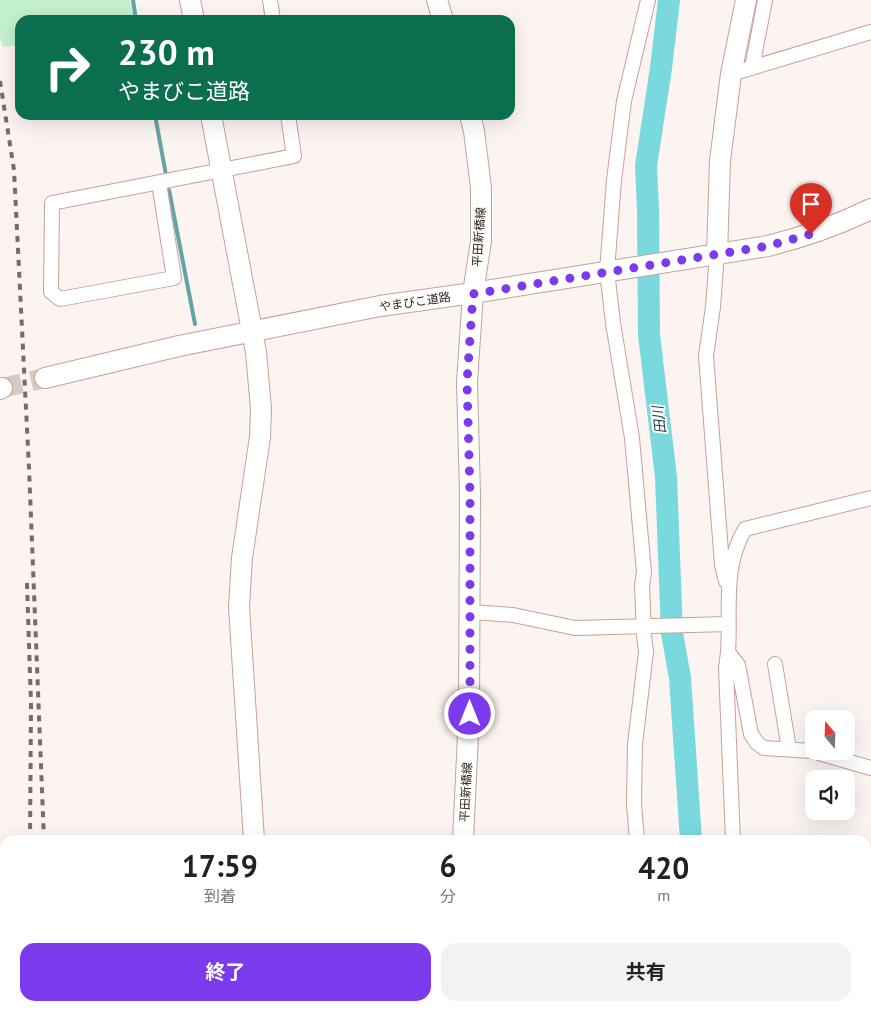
<!DOCTYPE html>
<html lang="ja">
<head>
<meta charset="utf-8">
<style>
	:root { --surface:#fff; --page:#f2f2f2; --text:#222; --muted:#767676; --accent:#7c3aed }
	body { margin:0; font-family:"PT Sans","Noto Sans JP",sans-serif; background:var(--page); color:var(--text); height:100vh; display:flex; flex-direction:column; font-size:19px; white-space:nowrap }
	* { box-sizing:border-box; margin:0 }
	p { font-size:16px; color:var(--muted) }
	.icon { flex:none; width:28px; height:28px; fill:none; stroke:currentColor; stroke-width:2; stroke-linecap:round; stroke-linejoin:round }
	.map { position:relative; flex:1; overflow:hidden }
	.drawer { position:absolute; left:0px; top:835px; width:871px; height:176px; display:flex; flex-direction:column; background:var(--surface); border-radius:15px 15px 0 0; box-shadow:0 5px 20px #0002 }
	.drawer>* { flex:none }
	.hud { position:absolute; left:15px; top:15px; width:500px; height:105px; border-radius:15px; box-shadow:0 5px 20px #0002; background:#0b6e4f; color:#fff; overflow:hidden }
	.needle { width:32px; rotate:341deg }
	.controls { position:absolute; left:805px; top:710px; display:grid; gap:10px }
	.controls a { display:grid; place-items:center; width:50px; height:50px; border-radius:10px; background:var(--surface); box-shadow:0 5px 20px #0002; font-size:25px }
	.pin { position:absolute; display:grid; place-items:center; width:42px; height:42px; color:#fff; margin:-51px -21px; border-radius:50% 50% 50% 0; rotate:-45deg; box-shadow:0 0 5px #0007 }
	.pin .icon { rotate:45deg }
	.me { position:absolute; width:55px; margin:-28px; rotate:0deg; stroke-linejoin:round; filter:drop-shadow(0 0 4px #0008) }
	.turn { display:flex; align-items:center; gap:18px; height:105px; padding:0 20px; font-size:22px }
	.turn .icon { width:65px; height:65px; stroke-width:2.5 }
	.turn b { display:block; font-size:35px; line-height:42px }
	.eta { display:flex; justify-content:space-evenly; align-items:center; height:85px; text-align:center }
	.eta b { font-size:30px; font-weight:700; line-height:35px }
	.action { display:flex; gap:10px; margin-top:auto; padding:10px 20px }
	.action a { flex:1; height:58px; border-radius:15px; background:var(--accent); color:#fff; font-size:20px; font-weight:700; line-height:58px; text-align:center }
	.action a+a { background:var(--page); color:var(--text) }
	.map>svg:first-child { display:block }
	.green { fill:#c3f0cd }
	.lines { fill:none; stroke-linecap:round; stroke-linejoin:round }
	.stream { stroke:#64a3a6; stroke-width:4 }
	.river { stroke:#79d9df; stroke-width:22 }
	.secondary-tunnel { stroke:#d4cbc7; stroke-width:20; stroke-dasharray:20 10; stroke-linecap:butt }
	.street-casing { stroke:#c5a296; stroke-width:16 }
	.secondary-casing { stroke:#c5a296; stroke-width:22 }
	.street { stroke:#fff; stroke-width:14 }
	.secondary { stroke:#fff; stroke-width:20 }
	.rail { stroke:#776c67; stroke-width:4; stroke-dasharray:6 6; stroke-linecap:butt }
	.route { stroke:#7c3aed; stroke-width:9; stroke-dasharray:0 16.2 }
	.labels { text-anchor:middle; stroke-width:4; stroke-linejoin:round; paint-order:stroke }
	.street-label { font-size:12px; fill:#332621; stroke:#fff }
	.water-label { font-size:14px; font-style:italic; fill:#0b3a3d; stroke:#fff }
</style>
</head>
<body>
<div class="map">
<svg width="871" height="1011" viewBox="0 0 871 1011">
	<rect width="100%" height="100%" fill="#fcf4f1"/>
	<path class="green" d="M0 0H130L134 20H20V45L3 47 0 38Z"/>
	<g class="lines">
		<path class="stream" d="M133 0 136 20
			M155 115 166 175
			M169 190 195 324"/>
		<path class="river" d="M669 0 661 68 646 166 648 210 649 335 666 477 672 633 680 678 691 840
			M698 1011 699 1006"/>
		<path class="secondary-tunnel" d="M2 388 45 378"/>
		<g class="street-casing">
			<path id="street" d="M270 0 273 20
				M752 68 765 0
				M731 74 871 32
				M159 183 174 278 60 299 51 292 52 203 294 156 288 115
				M717 254 713 307 706 356 722 565 726 581
				M871 498 745 529C722 568 731 610 728 652L738 665 751 734 757 743 764 748 812 751 871 768
				M470 612 513 615 575 628 729 624
				M728 652 726 668 733 840
				M775 664 789 749
				M637 840 634 804 635 744 646 652 644 635 642 585 644 572 632 438 613 323 607 271 614 180 624 101 648 0
				M866 951 871 949
				M651 1006V1011
				M746 1006 748 1011
				M809 1011 812 1006"/>
		</g>
		<g class="secondary-casing">
			<path id="secondary" d="M190 0 194 20
				M437 0 443 20
				M211 115 256 352 261 409 260 437 242 558 239 607 254 840
				M717 254 720 161 731 74 746 0
				M45 378 179 346 380 306 473 293 768 246C804 237 838 225 871 209
				M0 389 2 388
				M463 840 469 714 470 495 467 382 473 293 481 241V188L474 131 470 115
				M264 1006 265 1011
				M455 1011V1006"/>
		</g>
		<use href="#street" class="street"/>
		<use href="#secondary" class="secondary"/>
		<path class="rail" d="M0 81 14 170 29 468 44 840
			M27 583 31 704 30 840
			M31 1006V1011
			M51 1006V1011"/>
	</g>
	<g class="lines">
		<path class="route" d="M470 714V494L467 382 473 294 768 246 811 234"/>
	</g>
	<g class="labels">
		<g class="street-label">
			<text transform="translate(479 237) rotate(-86)" y="4">平田新橋線</text>
			<text transform="translate(415 302) rotate(-8)" y="4">やまびこ道路</text>
			<text transform="translate(466 792) rotate(-87)" y="4">平田新橋線</text>
		</g>
		<g class="water-label">
			<text transform="translate(659 420) rotate(-97)" y="5">田川</text>
		</g>
	</g>
</svg>
<div class="controls">
<a><svg class="needle" viewBox="-14 -14 28 28"><path d="M0-13l5 13h-10z" fill="#e53935"/><path d="M0 13l5-13h-10z" fill="#767676"/></svg></a>
<a><svg class="icon" aria-label="sound" viewBox="0 0 24 24"><path d="M4 9h4l5-4v14l-5-4H4zM17 9q2 3 0 6"/></svg></a>
</div>
<div class="pin" style="left:811px;top:234px;background:#d93025"><svg class="icon" aria-label="arrive" viewBox="0 0 24 24"><path d="M6 21V4h12l-3 4 3 4H6"/></svg></div>
<svg class="me" style="left:470px;top:714px" viewBox="-20 -20 40 40"><circle r="17" fill="#7c3aed" stroke="#fff" stroke-width="3"/><path d="M0-11L8 9 0 5-8 9z" fill="#fff"/></svg>
<div class="hud">
<div class="turn"><svg class="icon" aria-label="right" viewBox="0 0 24 24"><path d="M7 20v-9h11M14 6l5 5-5 5"/></svg><div><b>230 m</b>やまびこ道路</div></div>
</div>
<section class="drawer">
<div class="eta">
<div><b>17:59</b><p>到着</p></div>
<div><b>6</b><p>分</p></div>
<div><b>420</b><p>m</p></div>
</div>
<div class="action"><a>終了</a><a>共有</a></div>
</section>
</div>
</body>
</html>
